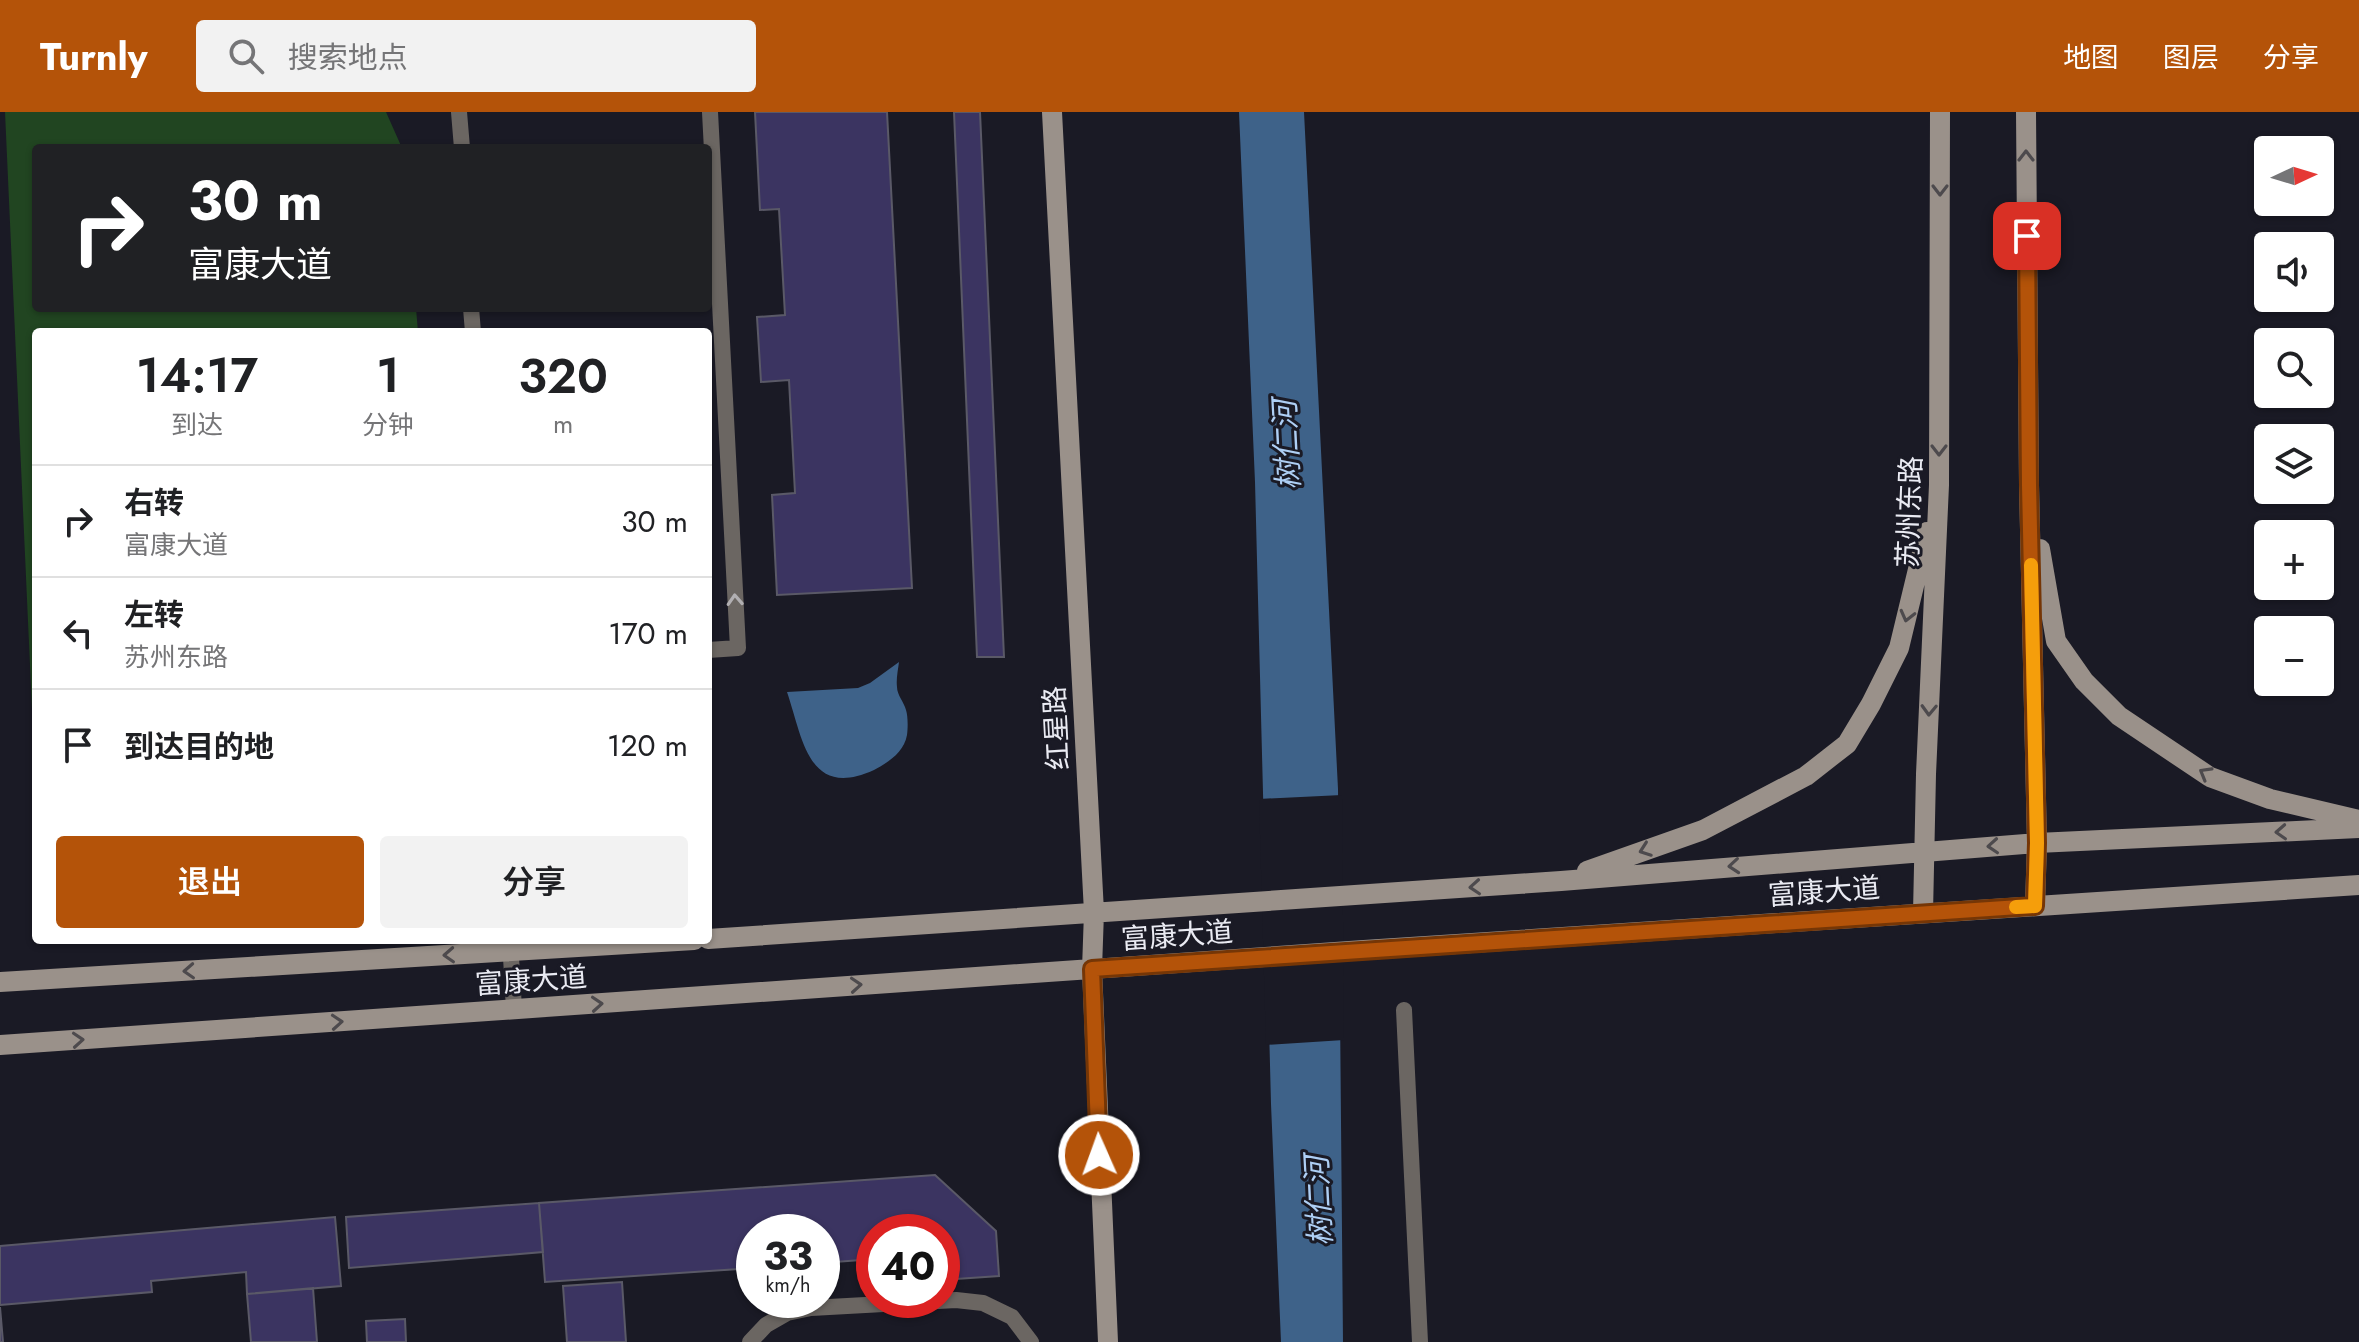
<!DOCTYPE html>
<html lang="zh">
<head>
<meta charset="utf-8">
<style>
	:root { --surface:#fff; --page:#f2f2f2; --text:#202124; --muted:#757577; --line:#e0e0e0; --accent:#b45309 }
	body { margin:0; font-family:Jost,"Noto Sans SC",sans-serif; background:var(--page); color:var(--text); height:100vh; display:flex; flex-direction:column; font-size:30px; white-space:nowrap }
	* { box-sizing:border-box; margin:0 }
	p { font-size:26px; color:var(--muted) }
	.icon { flex:none; width:44px; height:44px; fill:none; stroke:currentColor; stroke-width:2; stroke-linecap:round; stroke-linejoin:round }
	.map { position:relative; flex:1; overflow:hidden }
	.drawer { position:absolute; left:32px; top:216px; width:680px; height:616px; display:flex; flex-direction:column; background:var(--surface); border-radius:8px; box-shadow:0 2px 6px #0004 }
	.drawer>* { flex:none }
	.banner { position:absolute; left:32px; top:32px; width:680px; height:168px; border-radius:8px; box-shadow:0 2px 6px #0004; background:#202124; color:#fff; overflow:hidden }
	.needle { width:52px; rotate:86deg }
	.controls { position:absolute; left:2254px; top:24px; display:grid; gap:16px }
	.controls a { display:grid; place-items:center; width:80px; height:80px; border-radius:8px; background:var(--surface); box-shadow:0 2px 6px #0004; font-size:40px }
	.speed { position:absolute; left:736px; top:1102px; display:flex; gap:16px; font-size:40px; font-weight:700; text-align:center }
	.speed>* { display:grid; place-content:center; width:104px; height:104px; border-radius:50%; background:var(--surface); box-shadow:0 2px 6px #0004; line-height:1 }
	.speed small { font-size:20px; font-weight:400 }
	.speed .limit { border:12px solid #d22; background:#fff; color:#111 }
	.pin { position:absolute; display:grid; place-items:center; width:68px; height:68px; color:#fff; margin:-34px; border-radius:16px; box-shadow:0 4px 12px #0006 }
	.me { position:absolute; width:88px; margin:-44px; rotate:358deg; stroke-linejoin:round; filter:drop-shadow(0 0 6px #0008) }
	.turn { display:flex; align-items:center; gap:28px; height:168px; padding:0 24px; font-size:36px }
	.turn .icon { width:104px; height:104px; stroke-width:2.5 }
	.turn b { display:block; font-size:56px; line-height:68px }
	.eta { display:flex; justify-content:space-evenly; align-items:center; height:136px; text-align:center }
	.eta b { font-size:48px; font-weight:600; line-height:56px }
	.button { display:flex; gap:16px; margin-top:auto; padding:16px 24px }
	.button a { flex:1; height:92px; border-radius:8px; background:var(--accent); color:#fff; font-size:32px; font-weight:600; line-height:92px; text-align:center }
	.button a+a { background:var(--page); color:var(--text) }
	ul { padding:0; list-style:none }
	li { display:flex; align-items:center; gap:24px; height:112px; padding:0 24px; border-top:2px solid var(--line) }
	li div { flex:1 }
	li b { display:block; font-size:30px }
	li em { font-style:normal }
	header { display:flex; align-items:center; gap:48px; box-sizing:border-box; height:112px; padding:0 40px; background:var(--accent); color:#fff }
	header strong { font-size:38px }
	nav { display:flex; gap:44px; margin-inline-start:auto; font-size:28px }
	.search { width:560px; height:72px; background:var(--page); display:flex; align-items:center; gap:20px; box-sizing:border-box; padding:0 28px; border-radius:8px; color:var(--muted); font-size:30px }
	.map>svg:first-child { display:block }
	.green { fill:#214521 }
	.water { fill:#3e6289 }
	.pier { fill:#1a1a25 }
	.building { fill:#3b3461; stroke:#5a5967; stroke-width:2 }
	.lines { fill:none; stroke-linecap:round; stroke-linejoin:round }
	.lane { stroke:#6b6662; stroke-width:16 }
	.secondary { stroke:#9a918a; stroke-width:20 }
	.oneway { stroke:#4d4a4d }
	.oneway2 { stroke:#b1afb2 }
	.route-casing { stroke:#753606; stroke-width:20 }
	.route { stroke:#b45309; stroke-width:14 }
	.slow { stroke:#f59e0b; stroke-width:14 }
	.labels { text-anchor:middle; stroke-width:6; stroke-linejoin:round; paint-order:stroke }
	.street-label { font-size:28px; fill:#eaebf3; stroke:#1a1a25 }
	.water-label { font-size:30px; font-style:italic; fill:#aecff5; stroke:#1a1a25 }
</style>
</head>
<body>
<header>
<strong>Turnly</strong>
<div class="search"><svg class="icon" aria-label="search" viewBox="0 0 24 24"><circle cx="10" cy="10" r="6"/><path d="M15 15l6 6"/></svg>搜索地点</div>
<nav><a>地图</a><a>图层</a><a>分享</a></nav>
</header>
<div class="map">
<svg width="2359" height="1230" viewBox="0 0 2359 1230">
	<rect width="100%" height="100%" fill="#1a1a25"/>
	<path class="green" d="M5 0H386L402 36H36V196H416L418 220H36V686Z"/>
	<path class="water" d="M1239 0H1304L1338 677 1343 1230H1281L1271 992 1255 370Z
		M899 550C898 558 896 567 897 575 897 583 904 590 906 598 908 604 908 616 907 623 904 640 889 650 874 658 808 688 803 627 787 580L858 576 870 571Z"/>
	<path class="pier" d="M1342 683 1344 928 1266 933 1259 687Z"/>
	<path class="building" d="M755 0H887L912 476 777 483 772 383 795 381 789 268 761 270 757 205 785 203 779 97 760 98Z
		M954 0H980L1004 545H977Z
		M935 1063 996 1119 999 1164 942 1168V1120H874V1147L822 1151V1120H754V1156L545 1170 539 1091Z
		M539 1091 543 1140 349 1156 346 1105Z
		M335 1105 341 1174 247 1182 246 1160 151 1169 152 1180 0 1193V1134Z
		M622 1170 626 1230H567L563 1174Z
		M313 1176 317 1230H251L247 1182Z
		M0 1195 3 1230H0Z
		M405 1207 406 1230H367L366 1209Z"/>
	<g class="lines">
		<path class="lane" d="M459 0 462 36
			M471 196 473 220
			M708 538 738 536 710 0
			M510 828 514 897
			M1404 898 1420 1230
			M750 1230 766 1213 787 1201 811 1196 956 1188 983 1191 1012 1205 1031 1230"/>
		<path class="secondary" d="M1052 0 1094 800 1092 857 1108 1230
			M2026 0 2029 373 2037 731 2035 794
			M2040 437 2056 529 2084 569 2119 604 2210 665 2270 687 2359 708
			M1587 759 1703 718 1806 664 1847 632 1871 592 1899 536 1927 420
			M1923 801 1926 662 1939 373 1940 0
			M708 827 1561 769 2037 731 2359 716
			M0 870 694 828
			M0 933 1364 838 2359 773"/>
	</g>
	<defs><path id="oneway-chevron" d="M-2-3.5L2.5 0L-2 3.5" fill="none" stroke-width="1.6" stroke-linecap="round" stroke-linejoin="round" transform="scale(2)"/></defs>
	<g class="oneway">
		<use href="#oneway-chevron" transform="translate(2026 44) rotate(-90)"/>
		<use href="#oneway-chevron" transform="translate(1940 78) rotate(90)"/>
		<use href="#oneway-chevron" transform="translate(1939 338) rotate(90)"/>
		<use href="#oneway-chevron" transform="translate(1907 504) rotate(104)"/>
		<use href="#oneway-chevron" transform="translate(1929 598) rotate(92)"/>
		<use href="#oneway-chevron" transform="translate(2205 661) rotate(-150)"/>
		<use href="#oneway-chevron" transform="translate(2281 720) rotate(177)"/>
		<use href="#oneway-chevron" transform="translate(1993 734) rotate(176)"/>
		<use href="#oneway-chevron" transform="translate(1645 738) rotate(160)"/>
		<use href="#oneway-chevron" transform="translate(1734 754) rotate(175)"/>
		<use href="#oneway-chevron" transform="translate(1475 775) rotate(176)"/>
		<use href="#oneway-chevron" transform="translate(449 843) rotate(177)"/>
		<use href="#oneway-chevron" transform="translate(189 859) rotate(177)"/>
		<use href="#oneway-chevron" transform="translate(856 873) rotate(-4)"/>
		<use href="#oneway-chevron" transform="translate(597 892) rotate(-4)"/>
		<use href="#oneway-chevron" transform="translate(337 910) rotate(-4)"/>
		<use href="#oneway-chevron" transform="translate(78 928) rotate(-4)"/>
	</g>
	<use class="oneway2" href="#oneway-chevron" transform="translate(735 488) rotate(-93)"/>
	<g class="lines">
		<g class="route-casing">
			<path id="route" d="M1099 1043 1092 857 2035 794 2037 731 2029 373 2027 124"/>
		</g>
		<use href="#route" class="route"/>
		<path class="slow" d="M2016 795 2035 794 2037 731 2031 453"/>
	</g>
	<g class="labels">
		<g class="street-label">
			<text transform="translate(1909 400) rotate(-88)" y="10">苏州东路</text>
			<text transform="translate(1056 616) rotate(-93)" y="10">红星路</text>
			<text transform="translate(1824 779) rotate(-4)" y="10">富康大道</text>
			<text transform="translate(1177 823) rotate(-4)" y="10">富康大道</text>
			<text transform="translate(531 868) rotate(-4)" y="10">富康大道</text>
		</g>
		<g class="water-label">
			<text transform="translate(1287 333) rotate(-93)" y="10">树仁河</text>
			<text transform="translate(1319 1089) rotate(-93)" y="10">树仁河</text>
		</g>
	</g>
</svg>
<div class="controls">
<a><svg class="needle" viewBox="-14 -14 28 28"><path d="M0-13l5 13h-10z" fill="#e53935"/><path d="M0 13l5-13h-10z" fill="#757577"/></svg></a>
<a><svg class="icon" aria-label="sound" viewBox="0 0 24 24"><path d="M4 9h4l5-4v14l-5-4H4zM17 9q2 3 0 6"/></svg></a>
<a><svg class="icon" aria-label="search" viewBox="0 0 24 24"><circle cx="10" cy="10" r="6"/><path d="M15 15l6 6"/></svg></a>
<a><svg class="icon" aria-label="layers" viewBox="0 0 24 24"><path d="M12 4l9 5-9 5-9-5zM3 14l9 5 9-5"/></svg></a>
<a>+</a>
<a>−</a>
</div>
<div class="speed"><div>33<small>km/h</small></div><div class="limit">40</div></div>
<div class="pin" style="left:2027px;top:124px;background:#d93025"><svg class="icon" aria-label="arrive" viewBox="0 0 24 24"><path d="M6 21V4h12l-3 4 3 4H6"/></svg></div>
<svg class="me" style="left:1099px;top:1043px" viewBox="-20 -20 40 40"><circle r="17" fill="#b45309" stroke="#fff" stroke-width="3"/><path d="M0-11L8 9 0 5-8 9z" fill="#fff"/></svg>
<div class="banner">
<div class="turn"><svg class="icon" aria-label="right" viewBox="0 0 24 24"><path d="M7 20v-9h11M14 6l5 5-5 5"/></svg><div><b>30 m</b>富康大道</div></div>
</div>
<section class="drawer">
<div class="eta">
<div><b>14:17</b><p>到达</p></div>
<div><b>1</b><p>分钟</p></div>
<div><b>320</b><p>m</p></div>
</div>
<ul>
<li><svg class="icon" aria-label="right" viewBox="0 0 24 24"><path d="M7 20v-9h11M14 6l5 5-5 5"/></svg><div><b>右转</b><p>富康大道</p></div><em>30 m</em></li>
<li><svg class="icon" aria-label="left" viewBox="0 0 24 24"><path d="M17 20v-9H6M10 6l-5 5 5 5"/></svg><div><b>左转</b><p>苏州东路</p></div><em>170 m</em></li>
<li><svg class="icon" aria-label="arrive" viewBox="0 0 24 24"><path d="M6 21V4h12l-3 4 3 4H6"/></svg><div><b>到达目的地</b></div><em>120 m</em></li>
</ul>
<div class="button"><a>退出</a><a>分享</a></div>
</section>
</div>
</body>
</html>
